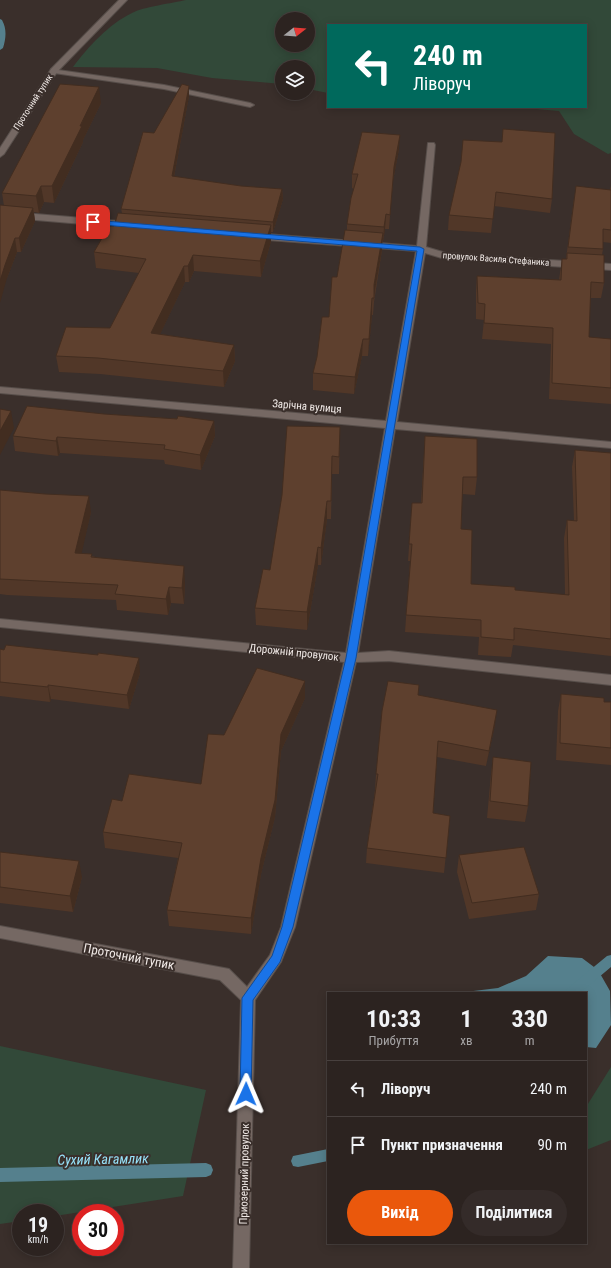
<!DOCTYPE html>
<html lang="uk">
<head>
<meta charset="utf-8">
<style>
	:root { --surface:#2c2320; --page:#342b29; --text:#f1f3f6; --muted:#a6a4a5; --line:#48403e; --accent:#ea580c }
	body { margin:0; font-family:"Roboto Condensed",sans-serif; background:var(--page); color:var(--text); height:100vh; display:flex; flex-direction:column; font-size:15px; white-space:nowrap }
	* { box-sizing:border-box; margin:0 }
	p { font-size:13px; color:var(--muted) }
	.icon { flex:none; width:22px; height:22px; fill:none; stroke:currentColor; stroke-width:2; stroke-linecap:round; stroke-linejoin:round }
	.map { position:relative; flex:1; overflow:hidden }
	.drawer { position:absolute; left:327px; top:992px; width:260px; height:252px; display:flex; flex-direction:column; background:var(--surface); border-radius:0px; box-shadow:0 2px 10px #0003,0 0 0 1px var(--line) }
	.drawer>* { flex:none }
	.hud { position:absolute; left:327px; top:24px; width:260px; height:84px; border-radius:0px; box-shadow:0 2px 10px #0003,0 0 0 1px var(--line); background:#00695c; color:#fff; overflow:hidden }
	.needle { width:26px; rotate:73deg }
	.tools { position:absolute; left:275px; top:12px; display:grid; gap:8px }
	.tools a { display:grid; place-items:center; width:40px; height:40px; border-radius:50%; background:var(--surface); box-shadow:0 2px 10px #0003,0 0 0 1px var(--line); font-size:20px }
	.speed { position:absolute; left:12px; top:1204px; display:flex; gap:8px; font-size:20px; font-weight:700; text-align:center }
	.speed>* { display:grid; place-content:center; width:52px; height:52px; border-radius:50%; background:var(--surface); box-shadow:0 2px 10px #0003,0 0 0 1px var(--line); line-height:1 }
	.speed small { font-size:10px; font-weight:400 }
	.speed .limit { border:6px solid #d22; background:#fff; color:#111 }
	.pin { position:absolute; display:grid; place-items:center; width:34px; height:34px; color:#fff; margin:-17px; border-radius:8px; box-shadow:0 2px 6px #0006 }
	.me { position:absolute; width:44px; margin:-22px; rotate:1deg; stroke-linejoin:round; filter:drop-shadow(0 0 3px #0008) }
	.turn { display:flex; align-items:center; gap:14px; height:84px; padding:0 20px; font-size:18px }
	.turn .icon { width:52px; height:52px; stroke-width:2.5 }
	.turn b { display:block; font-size:28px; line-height:34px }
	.eta { display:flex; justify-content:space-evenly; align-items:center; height:68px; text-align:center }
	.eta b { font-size:24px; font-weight:700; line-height:28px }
	.button { display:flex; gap:8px; margin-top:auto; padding:8px 20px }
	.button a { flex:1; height:46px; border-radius:24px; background:var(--accent); color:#fff; font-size:16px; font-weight:700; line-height:46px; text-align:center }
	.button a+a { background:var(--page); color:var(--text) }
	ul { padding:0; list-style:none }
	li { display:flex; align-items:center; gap:12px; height:56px; padding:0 20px; border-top:1px solid var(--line) }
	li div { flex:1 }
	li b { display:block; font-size:15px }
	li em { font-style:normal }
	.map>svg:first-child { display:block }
	.green { fill:#324939; fill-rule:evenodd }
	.water { fill:#55808d }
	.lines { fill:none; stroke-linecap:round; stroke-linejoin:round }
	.stream { fill:#55808d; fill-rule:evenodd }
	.service-casing { stroke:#574e4a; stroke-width:2 }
	.minor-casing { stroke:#574e4a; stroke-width:2 }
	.service { fill:#756863; fill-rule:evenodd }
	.minor { fill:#756863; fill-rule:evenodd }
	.wall { fill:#513728 }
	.shaded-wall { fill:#422d20 }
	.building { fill:#5e402e; stroke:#422d20 }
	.route { fill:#1a73e8; stroke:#114b97 }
	.labels { text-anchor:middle; stroke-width:4; stroke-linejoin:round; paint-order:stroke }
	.far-street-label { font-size:9px; fill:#f1eae7; stroke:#3a2f2b }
	.street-label { font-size:11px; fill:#f1eae7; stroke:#3a2f2b }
	.near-street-label { font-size:13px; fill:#f1eae7; stroke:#3a2f2b }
	.near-water-label { font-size:14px; font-style:italic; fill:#97e2fa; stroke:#3a2f2b }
</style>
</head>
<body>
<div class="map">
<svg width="611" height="1268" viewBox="0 0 611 1268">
	<rect width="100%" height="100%" fill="#3a2f2b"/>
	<path class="green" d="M186 0H611V153L608 154 574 134 559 111 513 107H586V25H328V93L308 89V67H282V84L212 78 157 68 73 67C88 47 109 24 132 13 143 7 173 3 186 0ZM282 19H308V45H282Z
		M0 1046 206 1090 183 1196 55 1216V1213H21V1221L0 1224Z
		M611 1067V1140L586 1150V1107Z"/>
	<path class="water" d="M548 956 582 958 598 970 610 991 611 1025 596 1048 586 1047V993H457L498 988 526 976Z"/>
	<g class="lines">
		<path class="stream" d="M0 19 2 20C7 29 6 38 3 48L0 50Z
			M611 955V967L580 993H565L567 989 607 956Z
			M328 1149V1161L298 1167 293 1166 291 1161 293 1156Z
			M206 1163 211 1165 213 1170 211 1175 206 1177 0 1182V1168Z"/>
		<g class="service-casing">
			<path id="service" d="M51 69 164 85 250 103 254 105 250 107 164 89 54 73H51Z"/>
		</g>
		<g class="minor-casing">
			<path id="minor" d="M119 0H127L57 72 4 154 0 157V148L51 69Z
				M428 143H434L435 145 426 247 446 253 611 264V270L445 259 425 253 397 422 611 442V448L395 429 358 653 389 651 611 675V685L389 661 356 662 295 927 281 962 255 1000 249 1268H233L241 1000 220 980 0 938V926L224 968 229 969 247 987 270 955 281 927 344 662 0 627V619L346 653 385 428 0 393V387L386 421 416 251 254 239 249 236 254 233 417 246Z
				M0 211 130 222 134 225 130 228 0 217Z"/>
		</g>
		<use href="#service" class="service"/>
		<use href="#minor" class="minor"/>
	</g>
	<path class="wall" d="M189 96 174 177 241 186 282 189 283 199 273 232H271V241L261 277 194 271 189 282H185L160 334 234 345 235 361 224 387 100 374 59 372 56 356 110 328 139 273 96 268 94 252 114 226 122 213 121 209 154 133Z
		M101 103 83 140V142L54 203 44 202 39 213 34 212 35 221 21 252H17L7 278 4 206 2 193Z
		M399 149 393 181 389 229H385L383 242H382V250L374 302 373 315H372L368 356H362L354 394 313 390V373L329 317 347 230V224L354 189 352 188V174Z
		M461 162 552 199 550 213 494 206 491 233 448 230 449 215Z
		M611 186V243L603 242V249L602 255 604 283 601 298H590L589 337 611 339V404L549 399 551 344 482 339 484 320 476 319V292L477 276 559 280 562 259H566L574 198 610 190Z
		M104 414 214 421 215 436 201 470 165 464 164 460 60 453 58 456 15 451 13 436Z
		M340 427 339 474H332L331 519H327L321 565H318L307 630 256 625 255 608 270 570Z
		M425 436 477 477 475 495 462 494 461 529 471 584 515 590 565 595 564 538 567 520 574 521 572 467 575 450 611 453V656L513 645 511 657 478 655 479 637 405 632 410 561H408L412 503H421Z
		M0 490 91 512 81 553 185 582 184 604 171 603 168 615 117 610 116 600 7 595 0 594Z
		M0 649 140 673 129 709 51 699 50 702 0 696Z
		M419 685 418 695 495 725 486 766 437 757 433 813 450 816 444 873 366 863 367 848 375 790 376 774Z
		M561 694 604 702H611V765L556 760 558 711Z
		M305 698 281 751 275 817 261 874 251 934 169 926 167 910 178 858 105 848 103 832 122 801 201 784 224 735Z
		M493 757 528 806 525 822 487 818 491 774Z
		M0 852 82 877 73 912 0 903Z
		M459 855 539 894 536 910 469 919 457 872Z"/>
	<path class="shaded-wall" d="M189 86V96L172 187V176Z
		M99 87 101 103 83 140V142L54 203 52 186Z
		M400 135 399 149 393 181 389 229 394 167Z
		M41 186 44 202 39 213 36 196Z
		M282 189 283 199 273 232V222Z
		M33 208 35 221 21 252 19 238Z
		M386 214 385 229 383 242 384 227Z
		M271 225V241L261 277 260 261Z
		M383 233 382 250 373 302 374 285Z
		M15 238 17 252 7 278 0 303V281L5 265Z
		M193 255 194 271 189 282 188 266Z
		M184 266 185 282 153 349 151 333Z
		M372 298V315L368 356 369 339Z
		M363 339 362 356 354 394 355 377Z
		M234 345 235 361 224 387 223 371Z
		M11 411 14 428 0 455V431Z
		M214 421 215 436 201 470 200 455Z
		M57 437 60 453 58 456 56 441Z
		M89 496 91 512 78 569 75 553Z
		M327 501V519L321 565V548Z
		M318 547V565L307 630V612Z
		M184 566 185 582 184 604 182 588Z
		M169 587 171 603 168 615 166 599Z
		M139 658 140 673 129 709 127 695Z
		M305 681V698L281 751 275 817 261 874 251 934V918L281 734Z
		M48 685 51 699 50 702 48 687Z
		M497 710 495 725 486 766 489 751Z
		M79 861 82 877 73 912 70 896Z"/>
	<path class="building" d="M60 84 99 87 80 126H82L52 186H41L36 196 2 193Z
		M182 84 189 86 172 176 241 186 282 189 273 222 121 209 143 132 154 133Z
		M503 129 555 133 552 199 496 192 493 219 449 215 461 162 463 140 502 142Z
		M362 132 400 135 394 167 390 215 386 214 384 227 347 224 351 198 358 174H352Z
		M576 186 611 190V230L603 229V249L568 247Z
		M0 205 33 208 19 238H15L5 265 0 281Z
		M118 213 271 225 260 261 193 255 188 266H184L151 333 234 345 223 371 98 358 56 356 66 327 110 328 146 259 94 252 109 226H114Z
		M345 230 383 233 374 285V298H372L369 339H363L355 377 313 373 317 357 322 317H329L332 277H337Z
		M567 253 604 255V283L591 282 589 337 611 339V388L552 383 553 328 484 323 485 304 478 303 477 276 561 280 562 259H567Z
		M27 406 104 414 177 419 178 416 214 421 200 455 164 449 165 445 57 437 56 441 13 436Z
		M0 409 11 411 0 431Z
		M287 426 340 427 339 457 332 456 331 501H327L321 548 318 547 307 612 255 608 263 569 270 570 282 495Z
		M425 436 477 439V477H463L461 529 472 530 471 584 515 587V590L569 595 567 520 577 521 575 450 611 453V639L514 628V640L481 637V620L406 615 412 544H409L412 503H422Z
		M0 490 45 494 89 496 75 553 92 554 91 557 184 566 182 588 169 587 166 599 115 594 118 585 0 579Z
		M6 645 98 655V653L139 658 127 695 48 685V687L0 682V649L4 650Z
		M257 668 305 681 281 734 275 800 261 858 251 918 167 910 182 843 103 832 112 799 122 801 129 774 201 784 208 734 224 735Z
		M388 681 419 685 418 695 497 710 489 751 438 741 433 813 450 816 446 858 367 848 378 774H376L382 711Z
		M561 694 604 698V702H611V748L560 743Z
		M493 757 531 762 528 806 490 801Z
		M524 847 539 894 472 903 459 855Z
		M0 852 79 861 70 896 0 887Z"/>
	<path class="route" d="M93 220 420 247 424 249 356 658 293 927 280 962 253 1000 251 1094 250 1097 246 1099 241 1097 240 1094 242 998 272 956 282 927 346 658 417 251 91 224V221Z"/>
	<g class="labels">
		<g class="far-street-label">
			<text transform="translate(33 102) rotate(-57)" y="3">Проточний тупик</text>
			<text transform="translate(496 259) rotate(4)" y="3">провулок Василя Стефаника</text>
		</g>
		<g class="street-label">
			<text transform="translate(307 406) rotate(5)" y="4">Зарічна вулиця</text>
			<text transform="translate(294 652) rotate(6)" y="4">Дорожній провулок</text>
			<text transform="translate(244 1174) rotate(-89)" y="4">Приозерний провулок</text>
		</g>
		<g class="near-street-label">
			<text transform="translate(129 956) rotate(11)" y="5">Проточний тупик</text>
		</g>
		<g class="near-water-label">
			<text transform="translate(103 1159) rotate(-1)" y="5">Сухий Кагамлик</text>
		</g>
	</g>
</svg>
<div class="tools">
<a><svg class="needle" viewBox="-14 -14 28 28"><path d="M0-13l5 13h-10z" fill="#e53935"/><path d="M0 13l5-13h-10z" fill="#a6a4a5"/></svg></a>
<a><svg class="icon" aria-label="layers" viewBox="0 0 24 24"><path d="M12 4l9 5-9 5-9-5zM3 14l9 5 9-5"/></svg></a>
</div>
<div class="speed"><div>19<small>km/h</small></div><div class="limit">30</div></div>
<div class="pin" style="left:93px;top:222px;background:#d93025"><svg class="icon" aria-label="arrive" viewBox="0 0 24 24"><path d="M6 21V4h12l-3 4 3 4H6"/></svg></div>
<svg class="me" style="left:246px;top:1094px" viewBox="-20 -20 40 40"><path d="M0-17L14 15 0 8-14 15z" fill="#1a73e8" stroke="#fff" stroke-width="4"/></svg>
<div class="hud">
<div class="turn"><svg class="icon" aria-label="left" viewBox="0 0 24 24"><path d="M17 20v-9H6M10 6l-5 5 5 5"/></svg><div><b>240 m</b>Ліворуч</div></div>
</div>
<section class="drawer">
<div class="eta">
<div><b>10:33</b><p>Прибуття</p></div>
<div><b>1</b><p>хв</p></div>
<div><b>330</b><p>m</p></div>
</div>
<ul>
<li><svg class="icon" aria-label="left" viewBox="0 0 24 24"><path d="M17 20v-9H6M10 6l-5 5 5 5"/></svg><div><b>Ліворуч</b></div><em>240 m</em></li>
<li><svg class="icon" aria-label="arrive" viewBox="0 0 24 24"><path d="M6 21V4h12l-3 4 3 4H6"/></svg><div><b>Пункт призначення</b></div><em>90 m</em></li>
</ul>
<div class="button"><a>Вихід</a><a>Поділитися</a></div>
</section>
</div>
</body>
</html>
